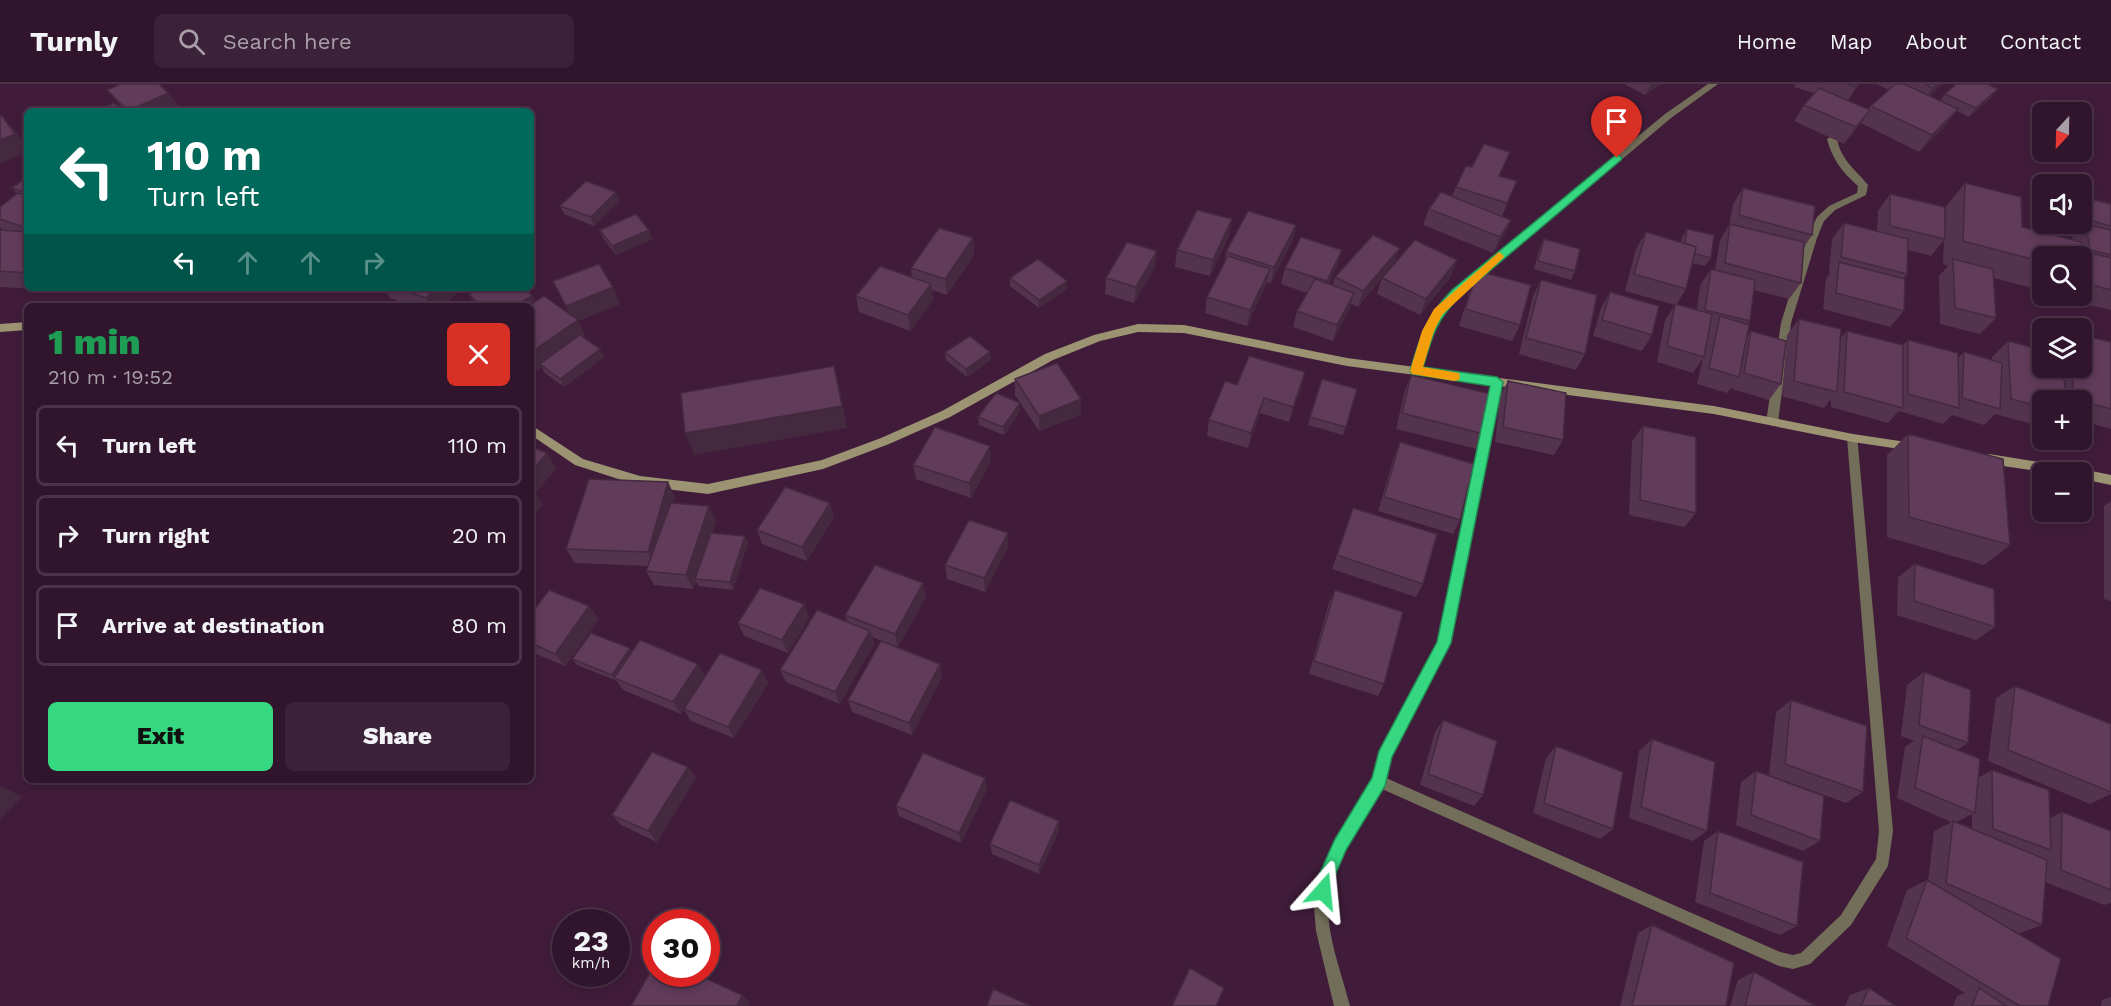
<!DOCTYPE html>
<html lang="en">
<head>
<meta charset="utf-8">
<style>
	:root { --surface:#30152c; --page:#3c2238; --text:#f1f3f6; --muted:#a89fa9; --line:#4b3448; --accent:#35d881 }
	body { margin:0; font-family:"Work Sans",sans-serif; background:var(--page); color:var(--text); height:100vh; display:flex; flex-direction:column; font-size:22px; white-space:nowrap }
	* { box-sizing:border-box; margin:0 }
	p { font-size:20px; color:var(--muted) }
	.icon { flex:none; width:33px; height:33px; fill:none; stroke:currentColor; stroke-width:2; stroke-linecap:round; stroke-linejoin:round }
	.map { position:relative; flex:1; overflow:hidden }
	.panel { position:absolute; left:24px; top:219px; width:510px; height:480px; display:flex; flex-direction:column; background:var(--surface); border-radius:9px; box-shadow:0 3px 9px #0003,0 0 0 2px var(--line) }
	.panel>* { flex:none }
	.hud { position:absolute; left:24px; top:24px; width:510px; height:183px; border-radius:9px; box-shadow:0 3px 9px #0003,0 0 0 2px var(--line); background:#00695c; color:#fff; overflow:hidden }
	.needle { width:39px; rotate:202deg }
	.controls { position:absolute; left:2032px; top:18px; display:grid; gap:12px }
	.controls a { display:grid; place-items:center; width:60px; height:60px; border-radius:9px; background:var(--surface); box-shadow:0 3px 9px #0003,0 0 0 2px var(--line); font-size:30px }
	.speed { position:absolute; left:552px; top:825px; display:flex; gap:12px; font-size:30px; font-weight:700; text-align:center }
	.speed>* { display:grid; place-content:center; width:78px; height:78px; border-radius:50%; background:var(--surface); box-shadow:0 3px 9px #0003,0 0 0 2px var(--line); line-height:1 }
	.speed small { font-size:15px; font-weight:400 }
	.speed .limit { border:9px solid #d22; background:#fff; color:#111 }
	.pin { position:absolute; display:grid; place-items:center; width:51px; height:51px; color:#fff; margin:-62px -26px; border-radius:50% 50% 50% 0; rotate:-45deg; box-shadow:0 0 6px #0007 }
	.pin .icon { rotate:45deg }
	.me { position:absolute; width:66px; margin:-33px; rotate:18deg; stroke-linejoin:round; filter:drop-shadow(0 0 4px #0008) }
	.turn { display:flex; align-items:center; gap:21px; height:126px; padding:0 24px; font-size:27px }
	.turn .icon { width:78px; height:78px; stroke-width:2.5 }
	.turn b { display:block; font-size:42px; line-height:51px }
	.lanes { display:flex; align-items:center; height:57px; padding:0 24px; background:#0003; justify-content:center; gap:30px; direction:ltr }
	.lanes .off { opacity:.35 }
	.round { display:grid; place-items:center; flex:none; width:63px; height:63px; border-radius:9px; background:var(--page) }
	.overview { display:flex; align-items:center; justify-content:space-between; height:102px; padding:0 24px }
	h1 { font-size:36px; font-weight:800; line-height:45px; color:#1e9e55 }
	.action { display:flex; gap:12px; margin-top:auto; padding:12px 24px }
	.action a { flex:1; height:69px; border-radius:9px; background:var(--accent); color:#111; font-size:24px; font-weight:800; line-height:69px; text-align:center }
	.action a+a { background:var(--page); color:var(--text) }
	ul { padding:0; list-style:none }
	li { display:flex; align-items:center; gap:18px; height:81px; margin:0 12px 9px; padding:0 12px; border:3px solid var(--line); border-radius:9px }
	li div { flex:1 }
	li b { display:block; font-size:22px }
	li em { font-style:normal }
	header { display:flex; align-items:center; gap:36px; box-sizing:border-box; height:84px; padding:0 30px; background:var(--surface); border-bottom:2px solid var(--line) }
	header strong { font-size:28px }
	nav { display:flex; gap:33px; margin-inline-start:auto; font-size:21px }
	.search { width:420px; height:54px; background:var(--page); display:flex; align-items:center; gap:15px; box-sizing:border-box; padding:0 21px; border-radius:9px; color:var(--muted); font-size:22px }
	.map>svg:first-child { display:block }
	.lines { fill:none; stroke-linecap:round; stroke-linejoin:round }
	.street { fill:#736e59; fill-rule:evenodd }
	.secondary { fill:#9c9372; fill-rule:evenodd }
	.wall { fill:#53334d; fill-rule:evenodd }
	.shaded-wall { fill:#44293f }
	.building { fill:#613b5a; stroke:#44293f; stroke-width:1.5 }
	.route { fill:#35d881; stroke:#228c54; stroke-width:1.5 }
	.slow { fill:#f59e0b }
</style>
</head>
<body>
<header>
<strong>Turnly</strong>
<div class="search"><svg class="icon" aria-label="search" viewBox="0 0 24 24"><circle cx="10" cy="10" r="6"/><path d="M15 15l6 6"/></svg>Search here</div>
<nav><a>Home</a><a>Map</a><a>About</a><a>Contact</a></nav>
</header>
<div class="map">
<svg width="2111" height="922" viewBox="0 0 2111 922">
	<rect width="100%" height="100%" fill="#401c3a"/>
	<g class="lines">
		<path class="street" d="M1708 0H1718L1671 34 1460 212 1444 230 1435 245 1420 290H1412L1411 287C1420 256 1430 231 1452 206L1665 30Z
			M1832 52 1837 55C1841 76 1855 85 1868 101L1866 111 1835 126 1824 137 1817 154 1791 239 1778 338 1772 342 1766 338 1781 239 1807 154 1817 133 1829 122 1857 109 1858 102C1843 89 1832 75 1827 55Z
			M1497 294 1502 298 1450 559 1390 673 1386 694 1780 868 1793 871 1801 869 1841 831 1876 775 1879 747 1847 354 1849 351H1857L1893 747 1888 782 1851 841 1810 880 1793 885 1779 882 1382 705C1360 740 1328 779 1328 822 1328 856 1342 890 1350 922H1334L1316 847 1314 822 1315 806 1329 768 1373 695 1379 668 1438 558 1492 298Z"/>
		<path class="secondary" d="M27 238V246L0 248V240Z
			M1138 240 1184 241 1347 274 1714 322 1853 350 1913 359 1919 363 1913 367 1853 358 1714 330 1347 282 1184 249 1138 248 1100 257 1053 276 950 333 889 360 823 385 708 410 640 402 575 381 531 351V341L583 375 640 392 708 400 822 376 881 354 942 327 1045 270 1094 251Z
			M1989 370 2071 383 2077 388H2045L1989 380 1983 375Z
			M2082 385 2111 391V401L2082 395V388H2077Z"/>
	</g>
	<path class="wall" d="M1624 0H1661L1645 11Z
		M1795 0H1858L1848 17 1868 25 1871 22 1889 6 1877 0H1942L1930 12 1940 17 1945 10 1991 14 1969 33 1957 27 1945 42 1919 68 1861 39 1844 60 1794 37 1804 21 1814 9 1794 3Z
		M107 6 181 25 177 27H125Z
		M1500 92 1517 97 1502 132 1511 136 1504 152 1493 169 1423 141 1429 125 1452 112 1456 103Z
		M27 93V204H55L53 206 0 203V146H3L0 143V123L17 110 12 104Z
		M1965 99 2022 143 2071 155 2073 153 2034 143 2033 121 2043 111V140H2082V113L2111 120V226L2075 218 2074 212H2082V172H2043V207L1994 194 1996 234 1980 250 1940 240 1939 192 1948 182 1943 180 1944 156 1931 172 1908 166 1907 190 1903 195 1904 227 1890 243 1823 225 1826 194 1830 190 1829 189 1832 155 1844 139 1877 147 1878 127 1890 110 1945 148 1946 122Z
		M1743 104 1812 151 1804 163 1801 199 1789 215 1754 206 1750 237 1748 241 1747 253 1751 247 1781 300 1769 316 1732 305 1733 302 1727 309 1697 300 1703 274 1693 289 1657 278 1665 236 1675 221 1625 207 1636 165 1646 148 1681 158 1682 154 1687 145 1711 174 1705 182 1692 179 1686 205 1677 220 1697 226 1700 201 1711 185 1715 186 1720 156 1729 141 1733 120Z
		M616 108 620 117 594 142 564 130 560 122Z
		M1296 141 1292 158 1271 199 1267 198 1247 242 1205 229 1207 213 1224 181 1226 168Z
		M600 146 653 155 616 171 603 154Z
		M1229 152 1210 192 1175 183 1177 166Z
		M973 154 974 171 947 211 932 206 933 216 910 247 859 228 856 212 912 194 911 184Z
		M1544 155 1575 187 1571 196 1534 185 1540 163Z
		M1400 164 1394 180 1457 176 1451 192 1420 231 1377 210 1382 194 1358 223 1351 220 1349 225 1333 257 1293 243 1297 227 1307 209 1281 200 1285 184 1337 182 1329 200 1333 201 1335 193Z
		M1155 183 1134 219 1105 210 1106 194Z
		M1478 187 1520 241 1512 257 1459 242 1471 203Z
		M1010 194 1067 197V205L1039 224 1010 202Z
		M1541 196 1585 270 1576 286 1519 270 1533 212Z
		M553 197 620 220 578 237 585 252 584 253 604 273 564 303 544 288 542 283 537 286 531 281V222H476L469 210 535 218 570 231Z
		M195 204H255L254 206 196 205Z
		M383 204H462L444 222H413L390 214Z
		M1610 208 1652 251 1642 267 1593 252 1601 224Z
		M1799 235 1840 255 1847 247 1903 261 1908 256 1958 274 1964 268 1992 276V273L2008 257 2043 284H2082L2111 258V345L2082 337V316H2043V343L1995 330 1984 341 1952 331 1943 340 1899 327 1888 339 1831 323V315L1824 324 1782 312 1787 251Z
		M945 268H990L991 276 967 293 946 276Z
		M1305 288 1301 304 1289 338 1260 329 1248 364 1207 352 1209 336 1237 301Z
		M1411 291 1484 350 1477 365 1396 345 1405 306Z
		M1015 295 1081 331 1039 347 1015 311Z
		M1322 295 1357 305 1343 351 1308 341Z
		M1508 297 1563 356 1554 371 1495 358 1500 312Z
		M1020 327 1004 351 979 341 978 333Z
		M1643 342 1696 429 1684 443 1629 431 1632 357Z
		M1908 350 2010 461 1984 481 1887 453V371Z
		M1400 358 1460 436 1453 450 1378 427 1394 373Z
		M991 377 971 414 916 395 913 381Z
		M668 398 675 413 673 419 716 437 712 449 745 452 748 459 733 506 698 502 696 497 693 505 654 501 646 487 648 482 575 479 566 465Z
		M2111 417V517L2104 515V422Z
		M1353 424 1423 500 1416 513 1332 485Z
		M834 433 807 477 762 460 757 446Z
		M1008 449V463L985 508 947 495 945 481Z
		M1915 480 1995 543 1976 556 1897 531 1898 493Z
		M1335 506 1384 600 1378 612 1309 590 1329 519Z
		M926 513 898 563 872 553 874 560 840 620 786 598 780 586 847 538 845 531Z
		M804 520 809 534 788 569 744 552 738 539Z
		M589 522 599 535 565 582 531 568V530Z
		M633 567 705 592 762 586 768 599 734 654 691 637 684 626 681 630 623 606 617 597 577 581 572 575Z
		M940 580 942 593 912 651 852 628 848 616Z
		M1924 588 1968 659 1957 666 1978 694 1992 686 2050 734 2062 728 2111 747V819L2104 821 2045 798 2042 841 2020 849 2010 845 2048 922H1953L1957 912 1965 909 1887 862 1907 806 1927 796 1928 797 1934 747 1951 738 1897 714 1905 663 1914 657 1901 652 1907 601ZM1972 730V744L1957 738Z
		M2015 602 2111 640V710L2090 720 1988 677 1996 614Z
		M1791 616 1863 708 1846 719 1769 691 1776 628Z
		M1443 636 1483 711 1474 722 1420 701 1435 648Z
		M1652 655 1707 747 1693 757 1629 734 1639 667Z
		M1556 662 1613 745 1600 755 1533 729 1546 674Z
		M688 683 696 694 657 758 621 741 612 731Z
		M1756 687 1820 757 1803 767 1736 741 1741 698Z
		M158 696H233L231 701 164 699Z
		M987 705 961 759 899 732 896 722Z
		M1059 737V747L1039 790 992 770 990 760Z
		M1718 747 1797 842 1780 851 1695 818 1704 757Z
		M1652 841 1726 922H1620L1638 849Z
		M1754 888 1816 922H1730L1738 896Z
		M1869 904 1896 922H1845L1850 911Z
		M2111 913V922H2101L2102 916Z"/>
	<path class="shaded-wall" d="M1651 0H1661L1645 11Z
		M1937 0H1942L1921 21 1933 4Z
		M1998 5 1991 14 1969 33 1976 24Z
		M168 9 181 25 177 27H128Z
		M1958 25 1945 42 1919 68 1932 51Z
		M1870 26 1858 43 1844 60 1856 43Z
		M2 32 17 49 27 63V68L0 80V56Z
		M616 108 620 117 594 142 591 133Z
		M1232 135 1229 152 1210 192 1213 176Z
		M1511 136 1504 152 1493 169 1500 153Z
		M1296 141 1292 158 1271 199 1274 183Z
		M649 146 653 155 616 171 612 162Z
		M973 154 974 171 947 211 945 195Z
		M1400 164 1394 180 1358 223 1363 207Z
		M1342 166 1337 182 1323 213 1327 197Z
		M1157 167 1155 183 1134 219 1136 203Z
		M1457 176 1451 192 1420 231 1426 215Z
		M1270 185 1266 201 1247 242 1250 226Z
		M1067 197V205L1039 224V216Z
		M931 200 933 216 910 247 908 231Z
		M613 203 620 220 578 237 585 252 543 282 540 280 542 283 537 286 531 275V268L574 238 566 222Z
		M436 204H462L444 222H431L426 214Z
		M1354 209 1349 225 1333 257 1337 241Z
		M532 212 541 229 531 222H514Z
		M600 265 604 273 564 303 560 295Z
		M990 268 991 276 967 293 966 285Z
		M834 282 840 305 847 344 694 371 685 349Z
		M1305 288 1301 304 1289 338 1293 323Z
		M1264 314 1260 329 1248 364 1251 349Z
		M1081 315V331L1039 347V332Z
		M1020 319V327L1004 351 1003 343Z
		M990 362 991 377 971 414 969 399Z
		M547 369 556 384 536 409 543 420 531 435V388Z
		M668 398 675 413 655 482 648 468Z
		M830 419 834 433 807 477 802 463Z
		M709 422 716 437 697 495H695L696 497 693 505 686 491Z
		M1008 449V463L985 508 984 494Z
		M745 452 748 459 733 506 730 498Z
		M923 499 926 513 898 563 895 550Z
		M804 520 809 534 788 569 782 556Z
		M589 522 599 535 565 582 555 570Z
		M870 547 874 560 840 620 835 608Z
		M630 564 635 571 615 594 612 591Z
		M698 580 705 592 681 630 673 618Z
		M940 580 942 593 912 651 909 639Z
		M762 586 768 599 734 654 728 643Z
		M688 683 696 694 657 758 648 747Z
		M985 694 987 705 961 759 959 749Z
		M222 696H233L231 701Z
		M0 701 22 713 0 735Z
		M1059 737V747L1039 790V781Z
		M742 911 750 918 748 922H737Z"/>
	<path class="building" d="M120 0H159L168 9 128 27 107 6Z
		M1847 0H1858L1857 3Z
		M1895 0H1904L1958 25 1932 51 1871 22Z
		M1925 0H1937L1933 4Z
		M1956 0H1987L1998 5 1976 24 1945 10Z
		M1819 4 1870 26 1856 43 1804 21Z
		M114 19 122 27H96Z
		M0 32H2L15 50 0 56Z
		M1484 60 1510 68 1499 92 1517 97 1507 119 1456 103 1466 82 1472 83Z
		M27 93V109L12 104Z
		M586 97 616 108 591 133 560 122Z
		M1965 99 2021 113 2022 143 2081 158 2083 188H2082V172H2043V178L1963 157Z
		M1743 104 1815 122 1812 151 1739 131Z
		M1441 108 1511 136 1500 153 1429 125Z
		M18 109 27 112V144L0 135V123Z
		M1890 110 1945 123V155L1890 142Z
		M2082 113 2111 120V142L2082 134Z
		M1197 126 1232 135 1213 176 1177 166Z
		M1248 127 1296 141 1274 183 1226 168Z
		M636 130 649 146 612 162 600 146Z
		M1844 139 1908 155 1907 190 1841 173Z
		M1730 140 1804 158 1801 199 1725 179Z
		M2086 140 2111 146V171L2090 166Z
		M939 144 973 154 945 195 911 184Z
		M1687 145 1714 151 1711 174 1695 170 1696 163 1685 159Z
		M0 146 27 148V189L0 187Z
		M1646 148 1696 163 1686 205 1634 190Z
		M1373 151 1400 164 1363 207 1335 193Z
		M1301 153 1342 166 1327 197 1285 184Z
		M1544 155 1580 165 1575 187 1538 177Z
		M1415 156 1457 176 1426 215 1382 194Z
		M1127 158 1157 167 1136 203 1106 194Z
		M2087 168 2111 174V206L2091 201Z
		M1228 172 1270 185 1250 226 1207 213Z
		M1038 175 1067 197 1039 216 1010 194Z
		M1953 175 1993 185 1996 234 1955 224Z
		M1839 178 1905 195 1904 227 1836 209Z
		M599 180 613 203 566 222 553 197Z
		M880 182 931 200 908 231 856 212Z
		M1711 185 1755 196 1750 237 1705 226Z
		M1478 187 1531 201 1520 241 1465 225Z
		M1315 195 1354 209 1337 241 1297 227Z
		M1541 196 1597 211 1585 270 1526 254Z
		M397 204H436L426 214Z
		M480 204H525L532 212 514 222H480L469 210Z
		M1610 208 1659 222 1652 251 1602 236Z
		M544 212 578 236 531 268V222H529Z
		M1675 220 1712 230 1704 273 1667 262Z
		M1720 232 1749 241 1739 293 1709 284Z
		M1799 235 1841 245 1837 308 1794 297Z
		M1751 247 1786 257 1781 300 1744 289Z
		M1847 247 1903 261V324L1844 308Z
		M580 251 600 265 560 295 540 280Z
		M2082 251 2111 258V325L2074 315 2072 284H2082Z
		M970 252 990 268 966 285 945 268Z
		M1908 256 1958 269 1959 324 1908 310Z
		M2008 257 2043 266V284H2063L2066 316H2043V323L2011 315Z
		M1964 268 2002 279 2000 325 1962 314Z
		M1249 272 1305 288 1293 323 1264 314 1251 349 1209 336 1225 297 1237 301Z
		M1057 279 1081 315 1039 332 1015 295Z
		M834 282 842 322 685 349 681 309Z
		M1411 291 1491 310 1484 350 1402 329Z
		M1322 295 1357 305 1346 343 1310 333Z
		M1508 297 1566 309 1563 356 1503 343Z
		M996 309 1020 319 1003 343 978 333Z
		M1643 342 1696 353V429L1640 416Z
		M935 343 990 362 969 399 913 381Z
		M1908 350 2003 375 2010 461 1909 433Z
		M1400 358 1474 380 1460 436 1384 413Z
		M531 363 547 369 531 388Z
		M589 395 668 398 648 468 566 465Z
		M785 403 830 419 802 463 757 446Z
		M671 419 709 422 686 491 646 487Z
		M1353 424 1437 450 1423 500 1337 471Z
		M969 436 1008 449 984 494 945 481Z
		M711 449 745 452 730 498 695 495Z
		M1915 480 1994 505 1995 543 1914 517Z
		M875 481 923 499 895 550 845 531Z
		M760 504 804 520 782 556 738 539Z
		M549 506 589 522 555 570 531 559V530Z
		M1335 506 1403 528 1384 600 1314 577Z
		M817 526 870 547 835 608 780 586Z
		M591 549 630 564 612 591 572 575Z
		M640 556 698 580 673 618 614 594Z
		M881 557 940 580 909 639 848 616Z
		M720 569 762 586 728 643 684 625Z
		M1924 588 1971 606 1968 659 1919 641Z
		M2015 602 2111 640V708L2008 666Z
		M1791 616 1867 642 1863 708 1785 680Z
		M1443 636 1497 657 1483 711 1428 690Z
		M1923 652 1980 675 1975 729 1915 704Z
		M1652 655 1715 678 1707 747 1641 723Z
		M1556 662 1623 688 1613 745 1544 719Z
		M652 668 688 683 648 747 612 731Z
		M923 669 985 694 959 749 896 722Z
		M1992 686 2049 706 2051 766 1993 745Z
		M1756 687 1824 712 1820 757 1751 731Z
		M1010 716 1059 737 1039 781 990 760Z
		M2062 728 2111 747V806L2061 786Z
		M1953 737 2047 776 2042 841 1946 799Z
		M1718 747 1803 778 1797 842 1710 809Z
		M1927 796 2061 875 2048 922H2020L1906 854Z
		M1652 841 1734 879 1726 922H1632Z
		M656 878V890H696L742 911 737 922H631Z
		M1190 884 1224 904 1216 922H1172Z
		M1754 888 1816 922H1745Z
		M1869 904 1896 922H1861Z
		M1979 904 2006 922H1972Z
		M993 905 1031 922H987Z"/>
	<path class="route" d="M1617 70 1622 74 1621 76 1460 212C1436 237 1433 250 1423 283L1497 293 1503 298 1451 559 1392 673 1385 702 1346 766 1334 794 1329 813 1323 815 1318 813 1315 807 1318 793 1335 755 1372 694 1379 667 1437 558 1490 302 1412 290 1410 287C1421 251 1425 234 1452 206Z"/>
	<path class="slow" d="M1499 168 1504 172 1503 174 1442 231 1434 247 1423 283 1459 289 1460 292 1459 296 1454 297 1412 290 1410 287 1422 247 1434 225Z"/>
</svg>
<div class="controls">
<a><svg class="needle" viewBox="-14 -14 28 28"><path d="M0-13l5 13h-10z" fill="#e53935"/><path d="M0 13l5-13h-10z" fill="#a89fa9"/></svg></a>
<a><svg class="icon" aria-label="sound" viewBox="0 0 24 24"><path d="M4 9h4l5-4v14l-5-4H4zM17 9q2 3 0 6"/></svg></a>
<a><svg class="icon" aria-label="search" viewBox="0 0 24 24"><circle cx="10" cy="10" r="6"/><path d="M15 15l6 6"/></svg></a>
<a><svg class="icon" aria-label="layers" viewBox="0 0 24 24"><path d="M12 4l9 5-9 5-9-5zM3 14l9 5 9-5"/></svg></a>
<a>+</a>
<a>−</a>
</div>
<div class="speed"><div>23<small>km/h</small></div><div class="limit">30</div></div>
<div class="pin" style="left:1617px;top:74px;background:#d93025"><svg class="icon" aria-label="arrive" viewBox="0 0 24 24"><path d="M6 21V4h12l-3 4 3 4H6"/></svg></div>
<svg class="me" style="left:1323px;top:807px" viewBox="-20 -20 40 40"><path d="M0-17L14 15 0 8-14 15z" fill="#35d881" stroke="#fff" stroke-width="4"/></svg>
<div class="hud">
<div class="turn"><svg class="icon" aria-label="left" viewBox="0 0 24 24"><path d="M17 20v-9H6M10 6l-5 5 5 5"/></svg><div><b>110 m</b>Turn left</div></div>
<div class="lanes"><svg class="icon" aria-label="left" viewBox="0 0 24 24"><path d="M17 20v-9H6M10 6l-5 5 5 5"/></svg><svg class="icon off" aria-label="ahead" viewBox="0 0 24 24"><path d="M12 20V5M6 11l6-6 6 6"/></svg><svg class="icon off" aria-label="ahead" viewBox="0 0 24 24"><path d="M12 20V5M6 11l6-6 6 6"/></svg><svg class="icon off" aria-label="right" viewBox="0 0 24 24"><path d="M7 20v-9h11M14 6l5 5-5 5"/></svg></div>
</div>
<section class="panel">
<div class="overview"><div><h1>1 min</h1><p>210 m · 19:52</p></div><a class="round" style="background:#d93025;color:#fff"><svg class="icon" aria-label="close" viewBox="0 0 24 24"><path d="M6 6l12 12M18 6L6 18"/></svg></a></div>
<ul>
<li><svg class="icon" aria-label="left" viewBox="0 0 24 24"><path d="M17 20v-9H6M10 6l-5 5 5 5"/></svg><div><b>Turn left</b></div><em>110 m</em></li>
<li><svg class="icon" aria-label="right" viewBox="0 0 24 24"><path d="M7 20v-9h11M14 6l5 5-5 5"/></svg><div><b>Turn right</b></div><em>20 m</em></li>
<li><svg class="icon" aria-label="arrive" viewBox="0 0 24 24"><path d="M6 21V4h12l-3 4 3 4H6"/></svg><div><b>Arrive at destination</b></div><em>80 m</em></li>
</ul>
<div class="action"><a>Exit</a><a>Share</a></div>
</section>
</div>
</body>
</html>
